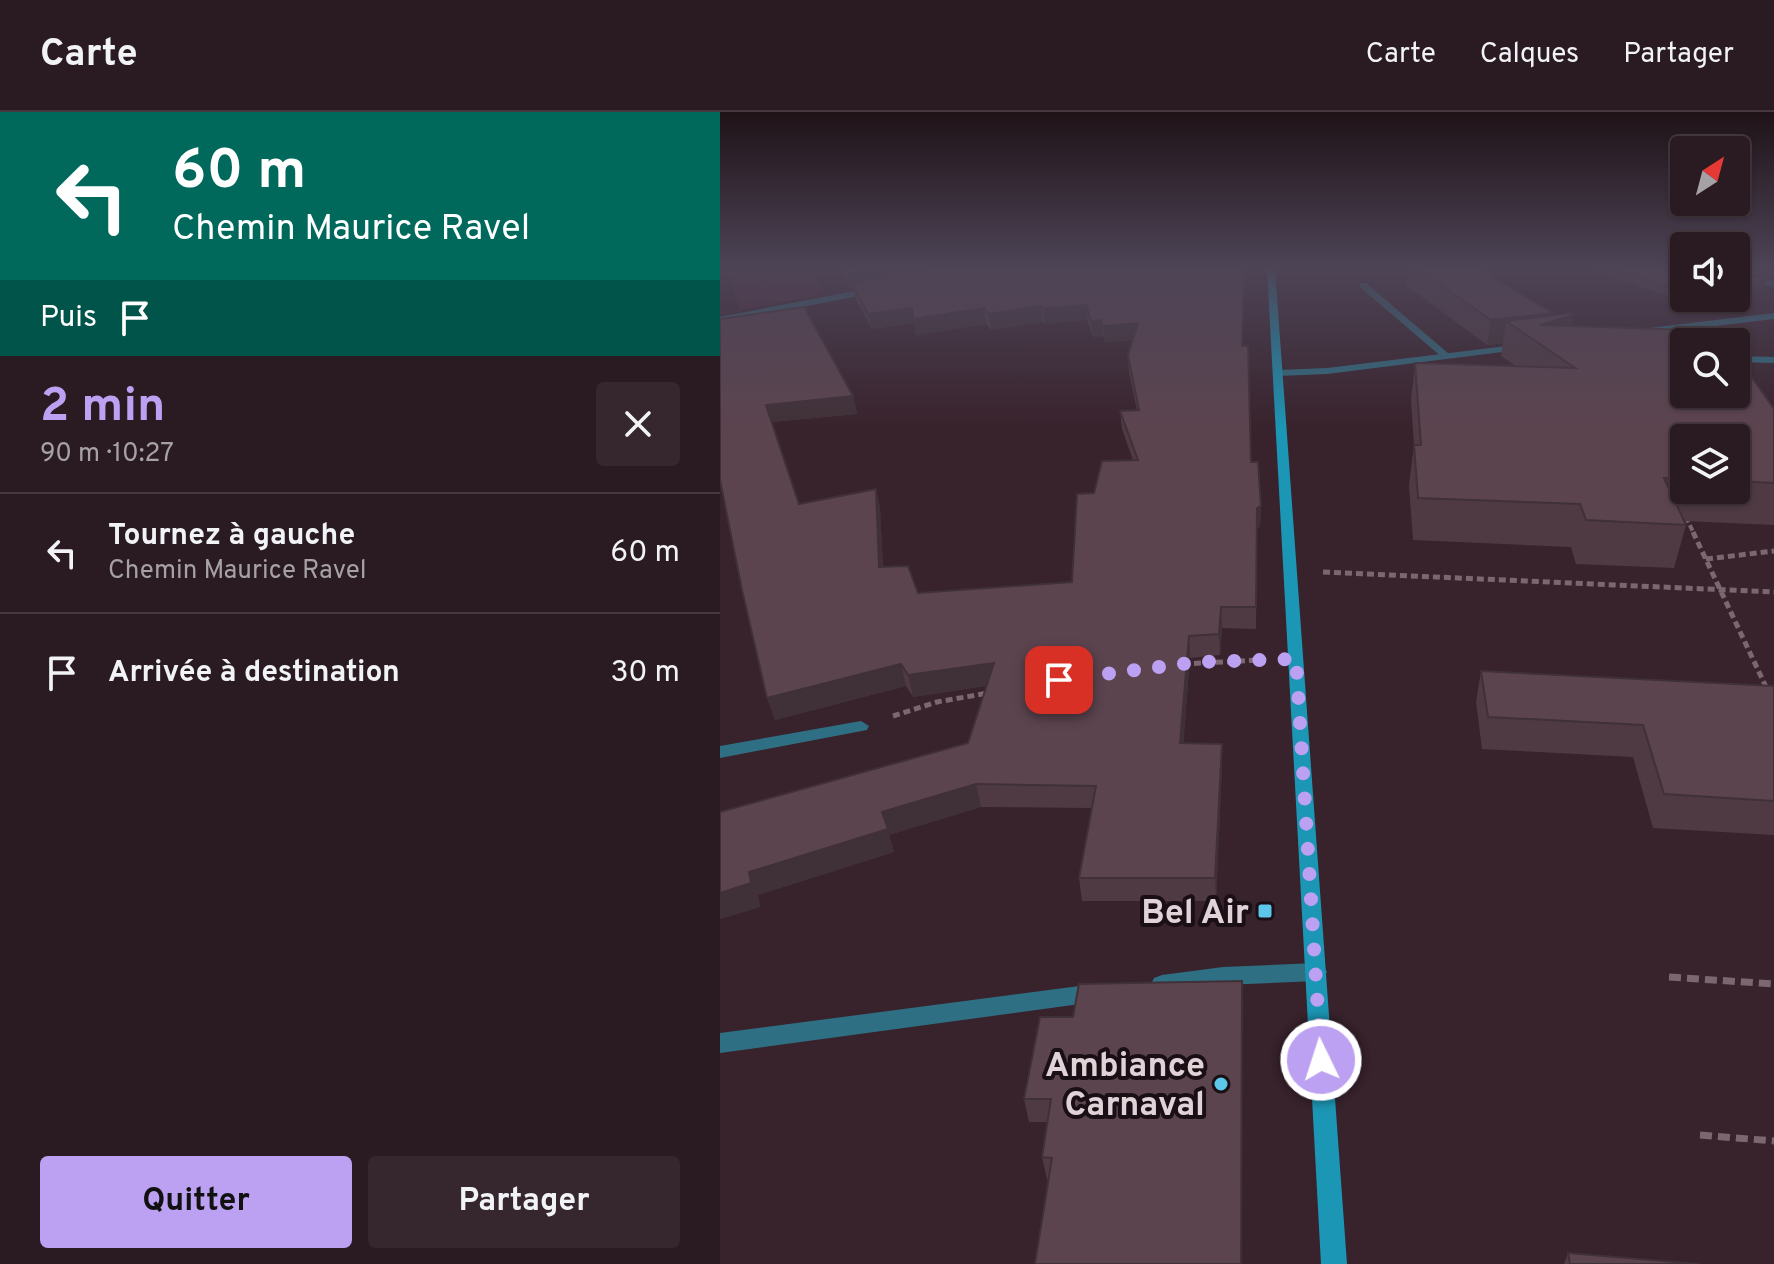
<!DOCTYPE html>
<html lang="fr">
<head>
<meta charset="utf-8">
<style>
	:root { --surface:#2a1a21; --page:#36272e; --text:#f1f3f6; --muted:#a5a1a5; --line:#46383f; --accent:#bca0f2 }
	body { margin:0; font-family:Overpass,sans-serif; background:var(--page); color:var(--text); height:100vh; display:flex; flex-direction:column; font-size:30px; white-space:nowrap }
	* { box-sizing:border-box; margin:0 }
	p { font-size:26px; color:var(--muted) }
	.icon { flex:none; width:44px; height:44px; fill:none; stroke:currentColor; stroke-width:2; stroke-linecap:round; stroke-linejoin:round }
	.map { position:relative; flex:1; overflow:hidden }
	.sheet { display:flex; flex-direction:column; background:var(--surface); width:720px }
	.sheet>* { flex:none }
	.hud { background:#00695c; color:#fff; overflow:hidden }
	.needle { width:52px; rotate:36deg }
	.buttons { position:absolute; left:950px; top:24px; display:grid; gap:16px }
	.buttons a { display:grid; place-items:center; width:80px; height:80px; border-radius:8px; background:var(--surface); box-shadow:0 2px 6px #0004,0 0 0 2px var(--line); font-size:40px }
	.pin { position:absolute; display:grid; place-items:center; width:68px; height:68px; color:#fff; margin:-34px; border-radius:16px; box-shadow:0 4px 12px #0006 }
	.me { position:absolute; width:88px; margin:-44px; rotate:356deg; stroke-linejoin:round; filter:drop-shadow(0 0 6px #0008) }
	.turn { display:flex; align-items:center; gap:28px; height:168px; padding:0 40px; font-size:36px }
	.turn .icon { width:104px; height:104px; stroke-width:2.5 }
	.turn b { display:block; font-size:56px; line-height:68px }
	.then { display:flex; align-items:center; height:76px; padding:0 40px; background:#0003; gap:16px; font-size:30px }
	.round { display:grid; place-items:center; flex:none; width:84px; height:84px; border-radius:8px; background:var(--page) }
	.summary { display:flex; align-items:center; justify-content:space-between; height:136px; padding:0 40px }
	h1 { font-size:48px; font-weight:700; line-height:60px; color:var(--accent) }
	.button { display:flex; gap:16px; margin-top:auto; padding:16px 40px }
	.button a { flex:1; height:92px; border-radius:8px; background:var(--accent); color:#111; font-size:32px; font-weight:700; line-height:92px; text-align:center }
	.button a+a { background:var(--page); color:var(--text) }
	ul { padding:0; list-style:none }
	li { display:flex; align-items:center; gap:24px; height:120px; padding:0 40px; border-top:2px solid var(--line) }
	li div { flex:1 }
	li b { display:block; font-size:30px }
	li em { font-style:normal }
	header { display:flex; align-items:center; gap:48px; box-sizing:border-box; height:112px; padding:0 40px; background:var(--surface); border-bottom:2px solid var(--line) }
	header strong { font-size:38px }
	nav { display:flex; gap:44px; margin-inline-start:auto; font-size:28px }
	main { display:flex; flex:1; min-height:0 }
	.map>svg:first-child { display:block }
	.green { fill:#52273c }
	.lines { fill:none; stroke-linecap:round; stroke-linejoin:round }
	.path-far2 { stroke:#7a676f; stroke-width:4; stroke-dasharray:6 3; stroke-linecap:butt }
	.path-far1 { stroke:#7a676f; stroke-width:5; stroke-dasharray:7 4; stroke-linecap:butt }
	.path { stroke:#7a676f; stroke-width:7; stroke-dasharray:12 6; stroke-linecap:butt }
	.lane { fill:#2f6f83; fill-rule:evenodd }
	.street { fill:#2f6f83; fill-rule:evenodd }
	.secondary { fill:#1b96b5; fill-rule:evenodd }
	.wall { fill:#4f3a44; fill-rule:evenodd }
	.shaded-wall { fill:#403037 }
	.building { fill:#5c444f; stroke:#403037; stroke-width:2 }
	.route { stroke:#bca0f2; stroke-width:14; stroke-dasharray:0 25.2 }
	.poi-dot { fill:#5cc7e8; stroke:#190f14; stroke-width:3 }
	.labels { text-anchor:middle; stroke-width:8; stroke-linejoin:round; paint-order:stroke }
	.near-poi-label { font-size:34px; font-weight:bold; fill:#e1d2d8; stroke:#190f14; text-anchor:end }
</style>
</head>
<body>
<header>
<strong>Carte</strong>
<nav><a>Carte</a><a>Calques</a><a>Partager</a></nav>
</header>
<main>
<section class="sheet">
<div class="hud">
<div class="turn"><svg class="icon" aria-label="left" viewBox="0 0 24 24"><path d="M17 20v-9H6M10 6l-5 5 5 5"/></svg><div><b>60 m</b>Chemin Maurice Ravel</div></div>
<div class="then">Puis<svg class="icon" aria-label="arrive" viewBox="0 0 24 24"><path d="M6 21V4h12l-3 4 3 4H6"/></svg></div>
</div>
<div class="summary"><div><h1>2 min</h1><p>90 m · 10:27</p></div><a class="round"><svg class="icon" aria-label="close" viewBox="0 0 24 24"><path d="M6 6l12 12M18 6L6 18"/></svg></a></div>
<ul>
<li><svg class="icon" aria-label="left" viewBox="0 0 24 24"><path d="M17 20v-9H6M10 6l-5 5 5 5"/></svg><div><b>Tournez à gauche</b><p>Chemin Maurice Ravel</p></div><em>60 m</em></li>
<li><svg class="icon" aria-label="arrive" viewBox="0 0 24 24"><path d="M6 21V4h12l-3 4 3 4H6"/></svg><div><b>Arrivée à destination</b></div><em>30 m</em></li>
</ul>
<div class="button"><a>Quitter</a><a>Partager</a></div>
</section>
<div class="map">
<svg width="1054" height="1152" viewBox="0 0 1054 1152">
	<rect width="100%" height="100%" fill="#38222c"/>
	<path class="green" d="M7 157H92L105 182 20 198Z"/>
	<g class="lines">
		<path class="path-far2" d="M966 405 974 422"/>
		<path class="path-far1" d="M973 420 1047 577
			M986 447 1054 439
			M603 460 1054 480
			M463 552 541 548
			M173 604 217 590 268 581"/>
		<path class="path" d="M949 865 1054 872
			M980 1023 1054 1029"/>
		<path class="lane" d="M640 171H646L729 242V246H723L640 175Z
			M1016 244 1054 245V251L1016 250Z
			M596 851 604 854 607 860 604 866 596 869 503 873 442 881 434 878 431 872 434 866 442 863 503 855Z
			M375 872 383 875 386 881 383 887 375 890 0 941V921Z"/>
		<path class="street" d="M1016 161 1054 169V175L1016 165Z
			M155 175 159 178 158 180 0 211V205Z
			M1054 201V207L929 222 924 219 929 216Z
			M803 232 806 233V237L607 262 558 264 553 261 558 258 607 256Z
			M141 609 149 614 147 618 0 646V634Z"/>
		<path class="secondary" d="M547 157H555L627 1152H601Z"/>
	</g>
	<path class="wall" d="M120 157H520L522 234 531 350 541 394 540 414 537 416 536 517 502 516 500 543 470 546 463 631 502 632V654L496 789H362L359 766 372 696 261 695 169 723 174 740 38 783 40 795 0 807V700L248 631 266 574 193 585 186 574 55 608 47 586 0 207 133 284 137 302 52 310 79 392 156 377 160 396 163 455 198 481 352 470 374 381 413 348 402 317 400 299 417 298 409 260 408 243 413 228 385 230 383 224 373 225 367 208 325 212 322 210 271 218 266 212 196 223 194 211 152 217 135 186 133 176 130 177Z
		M688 157H759L833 204 851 214 1054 297V413L964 409 966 413 954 456 856 452 851 435 693 428 689 373 694 333 691 288 695 251 796 254 781 244 783 231 767 233 686 173ZM964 326H1016V378H964Z
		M869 157H964V186H1001L981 195Z
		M1016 157H1054V166L1017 158V160L1046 167 1044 175 1016 184Z
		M761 559 1054 574V723L933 716 913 645 762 637 756 590Z
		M353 905 328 1068 327 1067 322 1045 328 1010H309L304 987Z
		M848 1141 850 1152H844Z"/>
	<path class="shaded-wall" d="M156 157H235L132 171 133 176 130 177 127 162Z
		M1046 167 1044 175 1016 184V177Z
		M985 186H1001L981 195 984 187Z
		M366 193 367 208 325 212 324 197Z
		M320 194 322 210 271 218 269 202Z
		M192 196H264L266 212 196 223 194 211 152 217 148 202Z
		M833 201 832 209 853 203 847 237 786 209 783 231 767 233 771 208Z
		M381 208 383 224 373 225 371 209Z
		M418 211 419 227 385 230 383 214Z
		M133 284 137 302 51 310 46 293Z
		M156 377 160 396 164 476 159 455Z
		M541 394 540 414 537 416 536 517 537 396Z
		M501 495 502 516 500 543 499 522Z
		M469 524 470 546 462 654 460 631Z
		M274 551 278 572 193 585 188 563Z
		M181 552 186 574 55 608 47 586Z
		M502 632V654L496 789 495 766Z
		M256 672 261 695 169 723 174 740 38 783 40 795 0 807V781L29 760 162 700Z"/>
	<path class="building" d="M124 157H156L127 162Z
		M206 157H520L524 159 522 234H528L531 350H538L541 394 537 396 536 495H501L499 522 469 524 460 631 502 632 495 766H359L376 674 256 672 162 700 168 717 29 760 31 771 0 781V700L248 631 274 551 188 563 181 552 47 586 22 478 0 368V207L84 195 133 284 46 293 79 392 156 377 159 455 188 454 198 481 352 470 357 382 374 381 382 349 418 348 400 299 419 298 408 243 418 211 383 214 381 208 371 209 366 193 324 197 320 194 269 202 264 196 193 207 192 196 148 202 132 171Z
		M698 157H759L833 201 771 208Z
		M893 157H964V180Z
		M1016 157 1017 160 1046 167 1016 177Z
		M851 201 853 203 820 213 999 219 1007 230H964V282H1016V243L1054 297V371L1016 369V326H964V367L944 366 966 413 866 408 860 392 698 386 694 333H701L695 251 855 256 786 209Z
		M761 559 1054 574V689L944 682 923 613 768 605Z
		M522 869 521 1152H315L332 1046 322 1045 331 987H304L320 905H353L359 872Z
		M848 1141 979 1152H850Z"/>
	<linearGradient id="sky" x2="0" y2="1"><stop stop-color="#1f1318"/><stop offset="0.49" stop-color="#4d4456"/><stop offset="1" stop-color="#4d4456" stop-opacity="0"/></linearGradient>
	<rect width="1054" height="318" fill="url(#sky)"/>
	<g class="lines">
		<path class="route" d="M339 568 478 550 576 547 601 948"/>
	</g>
	<g class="poi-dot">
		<rect x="537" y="791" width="16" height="16" rx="4"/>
		<circle cx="501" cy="972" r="8"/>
	</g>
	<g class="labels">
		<g class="near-poi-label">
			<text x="529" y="811">Bel Air</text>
			<text x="485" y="964">Ambiance<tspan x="485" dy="39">Carnaval</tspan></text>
		</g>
	</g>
</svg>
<div class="buttons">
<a><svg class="needle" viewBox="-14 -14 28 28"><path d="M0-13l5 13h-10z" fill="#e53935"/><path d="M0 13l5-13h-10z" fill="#a5a1a5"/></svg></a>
<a><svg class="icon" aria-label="sound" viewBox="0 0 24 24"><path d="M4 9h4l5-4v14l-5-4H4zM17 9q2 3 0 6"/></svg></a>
<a><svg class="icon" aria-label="search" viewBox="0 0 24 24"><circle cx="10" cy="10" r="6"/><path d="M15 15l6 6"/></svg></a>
<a><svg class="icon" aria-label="layers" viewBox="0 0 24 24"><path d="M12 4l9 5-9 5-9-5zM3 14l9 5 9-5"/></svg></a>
</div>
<div class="pin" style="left:339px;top:568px;background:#d93025"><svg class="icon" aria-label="arrive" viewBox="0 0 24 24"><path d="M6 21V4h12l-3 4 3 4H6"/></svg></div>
<svg class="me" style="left:601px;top:948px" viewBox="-20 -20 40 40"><circle r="17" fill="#bca0f2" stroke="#fff" stroke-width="3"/><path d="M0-11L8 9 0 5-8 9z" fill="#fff"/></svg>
</div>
</main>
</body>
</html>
